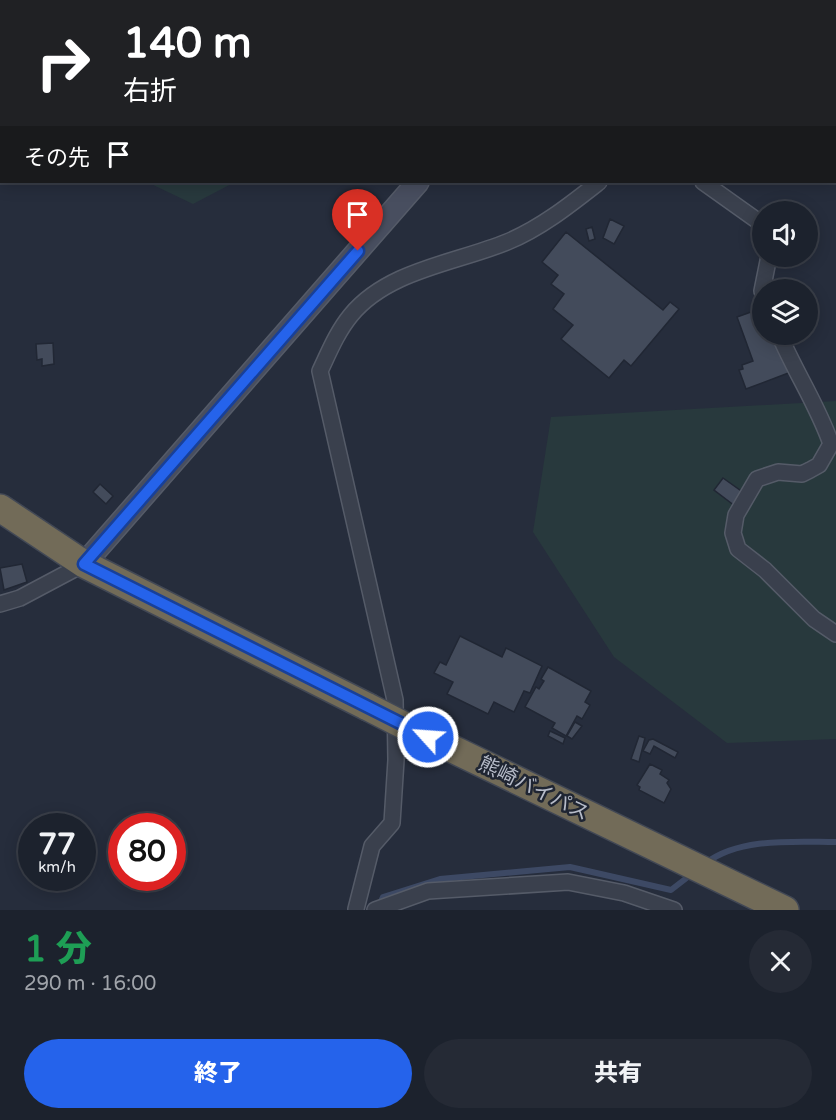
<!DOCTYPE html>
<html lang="ja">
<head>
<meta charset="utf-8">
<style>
	:root { --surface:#1c222d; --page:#252a35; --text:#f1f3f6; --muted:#a0a4aa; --line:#3a3f49; --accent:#2563eb }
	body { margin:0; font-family:"Varela Round","Noto Sans JP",sans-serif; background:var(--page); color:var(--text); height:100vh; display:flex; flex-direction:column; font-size:22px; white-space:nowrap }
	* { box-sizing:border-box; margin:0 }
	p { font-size:20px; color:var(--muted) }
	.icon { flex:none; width:33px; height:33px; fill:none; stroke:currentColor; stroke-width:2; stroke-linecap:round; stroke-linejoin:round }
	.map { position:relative; height:910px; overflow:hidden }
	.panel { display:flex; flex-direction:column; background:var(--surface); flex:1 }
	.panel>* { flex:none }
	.banner { position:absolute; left:0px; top:0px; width:837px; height:183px; box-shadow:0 3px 15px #0003,0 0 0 2px var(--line); background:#202124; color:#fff; overflow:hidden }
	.tools { position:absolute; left:752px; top:201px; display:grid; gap:12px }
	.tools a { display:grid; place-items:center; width:66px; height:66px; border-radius:50%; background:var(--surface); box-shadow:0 3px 15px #0003,0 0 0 2px var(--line); font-size:30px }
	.speed { position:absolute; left:18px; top:813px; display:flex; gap:12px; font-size:30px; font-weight:700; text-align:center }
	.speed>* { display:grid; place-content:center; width:78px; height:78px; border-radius:50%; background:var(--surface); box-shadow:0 3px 15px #0003,0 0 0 2px var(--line); line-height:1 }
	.speed small { font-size:15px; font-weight:400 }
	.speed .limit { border:9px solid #d22; background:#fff; color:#111 }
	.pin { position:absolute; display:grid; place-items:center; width:51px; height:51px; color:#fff; margin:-62px -26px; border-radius:50% 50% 50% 0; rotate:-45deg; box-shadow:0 0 6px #0007 }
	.pin .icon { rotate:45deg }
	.me { position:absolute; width:66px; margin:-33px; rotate:296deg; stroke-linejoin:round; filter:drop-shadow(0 0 4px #0008) }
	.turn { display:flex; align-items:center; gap:21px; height:126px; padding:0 24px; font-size:27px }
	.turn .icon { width:78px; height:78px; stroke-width:2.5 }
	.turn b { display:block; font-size:42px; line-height:51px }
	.then { display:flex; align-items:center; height:57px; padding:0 24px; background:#0003; gap:12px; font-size:22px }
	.round { display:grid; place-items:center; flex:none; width:63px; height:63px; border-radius:32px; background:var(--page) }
	.head { display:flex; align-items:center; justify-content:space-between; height:102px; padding:0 24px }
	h1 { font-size:36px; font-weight:800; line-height:45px; color:#1e9e55 }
	.action { display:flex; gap:12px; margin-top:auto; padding:12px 24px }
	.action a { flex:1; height:69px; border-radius:36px; background:var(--accent); color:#fff; font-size:24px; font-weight:800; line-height:69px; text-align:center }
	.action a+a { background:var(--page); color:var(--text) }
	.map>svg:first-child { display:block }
	.green { fill:#28393d }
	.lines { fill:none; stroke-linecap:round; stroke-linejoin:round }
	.stream { stroke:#3d4964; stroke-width:6 }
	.building { fill:#434b5b; stroke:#212734; stroke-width:1.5 }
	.street-casing { stroke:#555b68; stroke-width:18 }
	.secondary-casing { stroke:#555b68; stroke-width:24 }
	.highway-casing { stroke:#424855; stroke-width:30 }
	.street { stroke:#3a404d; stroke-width:15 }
	.secondary { stroke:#484e5f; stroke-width:21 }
	.highway { stroke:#726b58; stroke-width:27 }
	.highway-bridge-casing { stroke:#424855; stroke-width:30; stroke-linecap:butt }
	.highway-bridge { stroke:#726b58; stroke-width:27 }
	.route-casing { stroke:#184099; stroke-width:15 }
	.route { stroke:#2563eb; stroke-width:10 }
	.labels { text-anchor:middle; stroke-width:5; stroke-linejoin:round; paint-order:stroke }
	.street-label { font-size:20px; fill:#b6bbc8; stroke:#1f2532 }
</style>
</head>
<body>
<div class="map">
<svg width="836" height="910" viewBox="0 0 836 910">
	<rect width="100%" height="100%" fill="#262d3c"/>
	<path class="green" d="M117 0H398L117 1Z
		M147 182H235L193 204Z
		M836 401V739L727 743 614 657 533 532 551 417Z"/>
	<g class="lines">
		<path class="stream" d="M706 863C740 837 795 842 836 842
			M379 906 383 897 440 879 570 867 671 890 693 873"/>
	</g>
	<path class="building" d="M610 219 624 226 614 244 603 238Z
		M592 227 595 239 589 241 586 229Z
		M566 232 663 310 670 302 679 309 631 366 624 360 609 378 561 339 573 325 553 309 564 294 551 284 558 275 542 262Z
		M762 308V334H777L791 372 746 389 739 370 743 369 742 365 753 361 737 317Z
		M53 343 54 364 42 366V359L37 360 36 344Z
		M723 478 744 493 735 506 714 490Z
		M100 484 113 496 106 504 93 492Z
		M22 564 27 582 4 590 0 568Z
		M460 636 502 657 506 648 542 666 530 693 524 691 514 712 494 702 488 714 447 694 453 682 434 673 440 662 446 665Z
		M548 667 591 691 585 702 590 705 582 719 577 716 566 736 552 728 555 723 525 707 536 687 539 689 544 681 541 679Z
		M575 722 582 726 572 739 567 736Z
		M550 731 565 738 563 744 548 736Z
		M639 736 645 738 639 762 631 759Z
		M653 739 678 752 675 758 654 746 650 754 643 751 649 740Z
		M650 764 662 770 660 774 669 780 667 783 671 789 664 803 639 790 640 787 637 785Z"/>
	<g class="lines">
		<g class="street-casing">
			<path id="street" d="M771 2 772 0
				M0 86 2 84
				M703 182 762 224
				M762 291 769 256
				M779 334C795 372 818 406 831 444L819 465 810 470 802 474 778 472 757 479 736 515 733 533 738 549 765 570 814 619 836 634
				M0 604 20 598 84 564
				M356 909 372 846 392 823 396 760 395 700 320 371C329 352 337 332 351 315 388 270 456 263 507 242 541 228 571 204 599 182
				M375 910 428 891 568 882 624 893 674 910"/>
		</g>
		<g class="secondary-casing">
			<path id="secondary" d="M576 2 577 0
				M84 564 418 182"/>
		</g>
		<g class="highway-casing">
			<path id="highway" d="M0 508 84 564 368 707
				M407 727 785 910"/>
		</g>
		<use href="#street" class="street"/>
		<use href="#secondary" class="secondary"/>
		<use href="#highway" class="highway"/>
		<g class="highway-bridge-casing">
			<path id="highway-bridge" d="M368 707 407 727"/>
		</g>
		<use href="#highway-bridge" class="highway-bridge"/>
	</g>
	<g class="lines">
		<g class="route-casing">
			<path id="route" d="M358 251 84 564 428 737"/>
		</g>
		<use href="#route" class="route"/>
	</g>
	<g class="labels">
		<g class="street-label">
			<text transform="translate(534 788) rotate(26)" y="7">熊崎バイパス</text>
		</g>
	</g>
</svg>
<div class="tools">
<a><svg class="icon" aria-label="sound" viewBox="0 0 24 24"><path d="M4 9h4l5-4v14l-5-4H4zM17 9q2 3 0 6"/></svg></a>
<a><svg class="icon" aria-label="layers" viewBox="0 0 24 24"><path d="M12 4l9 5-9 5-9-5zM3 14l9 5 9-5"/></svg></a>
</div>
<div class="speed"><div>77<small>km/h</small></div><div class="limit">80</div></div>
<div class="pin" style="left:358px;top:251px;background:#d93025"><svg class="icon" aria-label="arrive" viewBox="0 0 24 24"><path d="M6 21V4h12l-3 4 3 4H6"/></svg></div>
<svg class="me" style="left:428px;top:737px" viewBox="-20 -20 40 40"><circle r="17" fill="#2563eb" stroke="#fff" stroke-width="3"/><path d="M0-11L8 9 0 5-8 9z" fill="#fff"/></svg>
<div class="banner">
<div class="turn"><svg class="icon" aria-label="right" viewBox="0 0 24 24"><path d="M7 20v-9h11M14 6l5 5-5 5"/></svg><div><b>140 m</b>右折</div></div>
<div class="then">その先<svg class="icon" aria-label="arrive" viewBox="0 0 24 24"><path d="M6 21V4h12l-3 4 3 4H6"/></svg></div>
</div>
</div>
<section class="panel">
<div class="head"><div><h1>1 分</h1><p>290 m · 16:00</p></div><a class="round"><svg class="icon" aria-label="close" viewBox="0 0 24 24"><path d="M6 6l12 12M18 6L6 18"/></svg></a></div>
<div class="action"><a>終了</a><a>共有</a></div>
</section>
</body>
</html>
